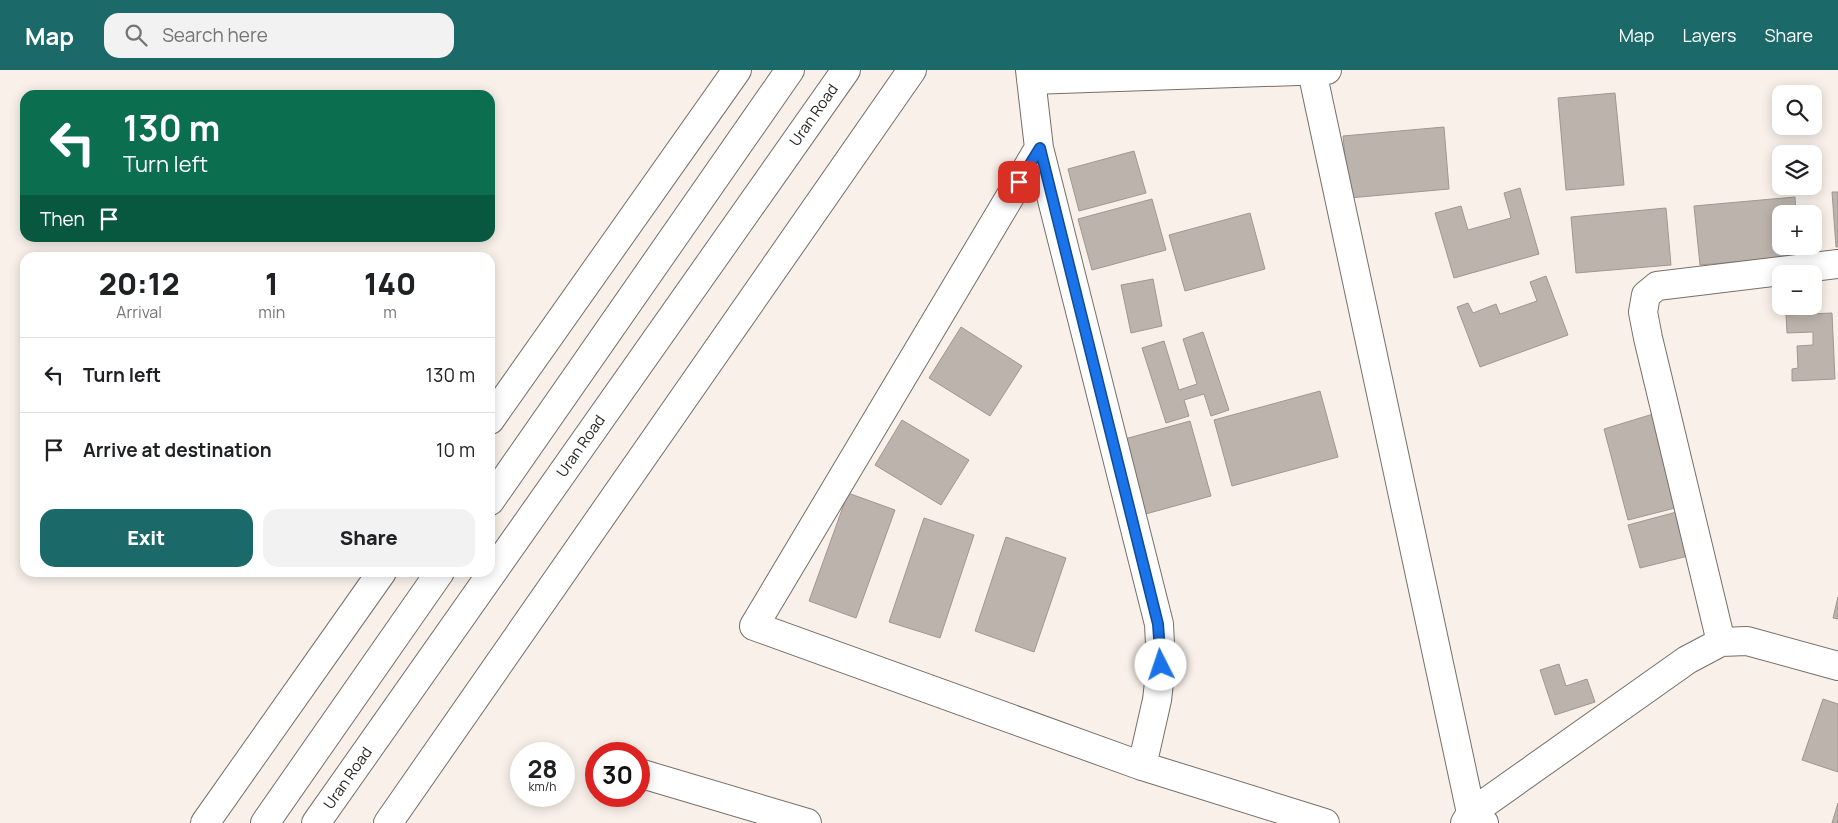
<!DOCTYPE html>
<html lang="en">
<head>
<meta charset="utf-8">
<style>
	:root { --surface:#fff; --page:#f2f2f2; --text:#202124; --muted:#757577; --line:#e0e0e0; --accent:#1c6969 }
	body { margin:0; font-family:Manrope,sans-serif; background:var(--page); color:var(--text); height:100vh; display:flex; flex-direction:column; font-size:19px; white-space:nowrap }
	* { box-sizing:border-box; margin:0 }
	p { font-size:16px; color:var(--muted) }
	.icon { flex:none; width:28px; height:28px; fill:none; stroke:currentColor; stroke-width:2; stroke-linecap:round; stroke-linejoin:round }
	.map { position:relative; flex:1; overflow:hidden }
	.panel { position:absolute; left:20px; top:182px; width:475px; height:325px; display:flex; flex-direction:column; background:var(--surface); border-radius:15px; box-shadow:0 2px 12px #0003 }
	.panel>* { flex:none }
	.hud { position:absolute; left:20px; top:20px; width:475px; height:152px; border-radius:15px; box-shadow:0 2px 12px #0003; background:#0b6e4f; color:#fff; overflow:hidden }
	.controls { position:absolute; left:1772px; top:15px; display:grid; gap:10px }
	.controls a { display:grid; place-items:center; width:50px; height:50px; border-radius:10px; background:var(--surface); box-shadow:0 2px 12px #0003; font-size:25px }
	.speed { position:absolute; left:510px; top:672px; display:flex; gap:10px; font-size:25px; font-weight:700; text-align:center }
	.speed>* { display:grid; place-content:center; width:65px; height:65px; border-radius:50%; background:var(--surface); box-shadow:0 2px 12px #0003; line-height:1 }
	.speed small { font-size:12px; font-weight:400 }
	.speed .limit { border:8px solid #d22; background:#fff; color:#111 }
	.pin { position:absolute; display:grid; place-items:center; width:42px; height:42px; color:#fff; margin:-21px; border-radius:10px; box-shadow:0 2px 8px #0006 }
	.me { position:absolute; width:55px; margin:-28px; rotate:356deg; stroke-linejoin:round; filter:drop-shadow(0 0 4px #0008) }
	.turn { display:flex; align-items:center; gap:18px; height:105px; padding:0 20px; font-size:22px }
	.turn .icon { width:65px; height:65px; stroke-width:2.5 }
	.turn b { display:block; font-size:35px; line-height:42px }
	.then { display:flex; align-items:center; height:48px; padding:0 20px; background:#0003; gap:10px; font-size:19px }
	.eta { display:flex; justify-content:space-evenly; align-items:center; height:85px; text-align:center }
	.eta b { font-size:30px; font-weight:800; line-height:35px }
	.button { display:flex; gap:10px; margin-top:auto; padding:10px 20px }
	.button a { flex:1; height:58px; border-radius:15px; background:var(--accent); color:#fff; font-size:20px; font-weight:800; line-height:58px; text-align:center }
	.button a+a { background:var(--page); color:var(--text) }
	ul { padding:0; list-style:none }
	li { display:flex; align-items:center; gap:15px; height:75px; padding:0 20px; border-top:1px solid var(--line) }
	li div { flex:1 }
	li b { display:block; font-size:19px }
	li em { font-style:normal }
	header { display:flex; align-items:center; gap:30px; box-sizing:border-box; height:70px; padding:0 25px; background:var(--accent); color:#fff }
	header strong { font-size:24px }
	nav { display:flex; gap:28px; margin-inline-start:auto; font-size:18px }
	.search { width:350px; height:45px; background:var(--page); display:flex; align-items:center; gap:12px; box-sizing:border-box; padding:0 18px; border-radius:15px; color:var(--muted); font-size:19px }
	.map>svg:first-child { display:block }
	.building { fill:#bbb3ac; stroke:#9f9791 }
	.lines { fill:none; stroke-linecap:round; stroke-linejoin:round }
	.street-casing { stroke:#766f69; stroke-width:30 }
	.highway-casing { stroke:#766f69; stroke-width:30 }
	.street { stroke:#fff; stroke-width:28 }
	.highway { stroke:#fff; stroke-width:28 }
	.route-casing { stroke:#114b97; stroke-width:12 }
	.route { stroke:#1a73e8; stroke-width:9 }
	.labels { text-anchor:middle; stroke-width:4; stroke-linejoin:round; paint-order:stroke }
	.street-label { font-size:15px; fill:#262320; stroke:#fff }
</style>
</head>
<body>
<header>
<strong>Map</strong>
<div class="search"><svg class="icon" aria-label="search" viewBox="0 0 24 24"><circle cx="10" cy="10" r="6"/><path d="M15 15l6 6"/></svg>Search here</div>
<nav><a>Map</a><a>Layers</a><a>Share</a></nav>
</header>
<div class="map">
<svg width="1838" height="753" viewBox="0 0 1838 753">
	<rect width="100%" height="100%" fill="#f8f0e9"/>
	<path class="building" d="M1615 23 1624 115 1566 120 1558 28Z
		M1444 57 1449 119 1349 128 1343 66Z
		M1134 81 1146 123 1079 141 1068 99Z
		M1520 118 1539 184 1454 208 1435 143 1461 136 1468 160 1511 148 1504 123Z
		M1832 122H1838V177H1836Z
		M1795 127 1796 144H1781V176H1799L1800 186 1700 195 1694 136Z
		M1152 129 1166 180 1092 200 1078 149Z
		M1666 138 1671 195 1576 203 1571 147Z
		M1250 143 1265 199 1185 221 1169 165Z
		M1546 206 1568 265 1480 297 1457 237 1468 233 1473 243 1496 234 1500 244 1537 231 1530 212Z
		M1153 209 1162 256 1131 263 1121 215Z
		M1832 243 1835 309 1792 311V299L1798 298 1797 276 1813 275V262L1787 263 1786 245Z
		M961 257 1022 296 990 346 929 308Z
		M1203 262 1229 340 1211 346 1204 324 1184 330 1189 346 1166 353 1142 278 1164 271 1179 320 1197 314 1183 269Z
		M1320 321 1338 387 1232 416 1214 350Z
		M1663 341 1687 435 1628 450 1604 359Z
		M902 350 969 390 941 435 875 395Z
		M1190 351 1211 426 1142 445 1121 370Z
		M848 423 895 440 856 548 809 531Z
		M1684 440 1696 484 1640 498 1628 455Z
		M924 448 974 465 940 568 889 552Z
		M1006 467 1066 488 1034 582 975 561Z
		M1838 527V549L1833 548Z
		M1559 594 1566 616 1587 609 1595 632 1555 645 1540 600Z
		M1823 629 1838 634V702L1802 690Z
		M1838 733V753H1832Z"/>
	<g class="lines">
		<g class="street-casing">
			<path id="street" d="M1030 0 1039 78 754 556 1142 696 1325 753
				M1312 1 1471 743 1484 753
				M1031 10 1327 0
				M1039 78 1159 554 1161 595 1157 630 1142 696
				M1721 572 1648 268 1643 242 1646 225 1657 216 1838 194
				M639 703 807 753
				M1465 753 1471 743 1687 590 1721 572 1747 571 1838 596"/>
		</g>
		<g class="highway-casing">
			<path id="highway" d="M490 350 737 0
				M490 431 790 0
				M205 753 382 502
				M265 753 440 502
				M316 753 846 0
				M388 753 912 0"/>
		</g>
		<use href="#street" class="street"/>
		<use href="#highway" class="highway"/>
	</g>
	<g class="lines">
		<g class="route-casing">
			<path id="route" d="M1019 112 1040 78 1158 554 1161 595"/>
		</g>
		<use href="#route" class="route"/>
	</g>
	<g class="labels">
		<g class="street-label">
			<text transform="translate(814 45) rotate(-55)" y="5">Uran Road</text>
			<text transform="translate(581 376) rotate(-55)" y="5">Uran Road</text>
			<text transform="translate(348 708) rotate(-55)" y="5">Uran Road</text>
		</g>
	</g>
</svg>
<div class="controls">
<a><svg class="icon" aria-label="search" viewBox="0 0 24 24"><circle cx="10" cy="10" r="6"/><path d="M15 15l6 6"/></svg></a>
<a><svg class="icon" aria-label="layers" viewBox="0 0 24 24"><path d="M12 4l9 5-9 5-9-5zM3 14l9 5 9-5"/></svg></a>
<a>+</a>
<a>−</a>
</div>
<div class="speed"><div>28<small>km/h</small></div><div class="limit">30</div></div>
<div class="pin" style="left:1019px;top:112px;background:#d93025"><svg class="icon" aria-label="arrive" viewBox="0 0 24 24"><path d="M6 21V4h12l-3 4 3 4H6"/></svg></div>
<svg class="me" style="left:1161px;top:595px" viewBox="-20 -20 40 40"><circle r="19" fill="#fff"/><path d="M0-13L10 11 0 6-10 11z" fill="#1a73e8"/></svg>
<div class="hud">
<div class="turn"><svg class="icon" aria-label="left" viewBox="0 0 24 24"><path d="M17 20v-9H6M10 6l-5 5 5 5"/></svg><div><b>130 m</b>Turn left</div></div>
<div class="then">Then<svg class="icon" aria-label="arrive" viewBox="0 0 24 24"><path d="M6 21V4h12l-3 4 3 4H6"/></svg></div>
</div>
<section class="panel">
<div class="eta">
<div><b>20:12</b><p>Arrival</p></div>
<div><b>1</b><p>min</p></div>
<div><b>140</b><p>m</p></div>
</div>
<ul>
<li><svg class="icon" aria-label="left" viewBox="0 0 24 24"><path d="M17 20v-9H6M10 6l-5 5 5 5"/></svg><div><b>Turn left</b></div><em>130 m</em></li>
<li><svg class="icon" aria-label="arrive" viewBox="0 0 24 24"><path d="M6 21V4h12l-3 4 3 4H6"/></svg><div><b>Arrive at destination</b></div><em>10 m</em></li>
</ul>
<div class="button"><a>Exit</a><a>Share</a></div>
</section>
</div>
</body>
</html>
